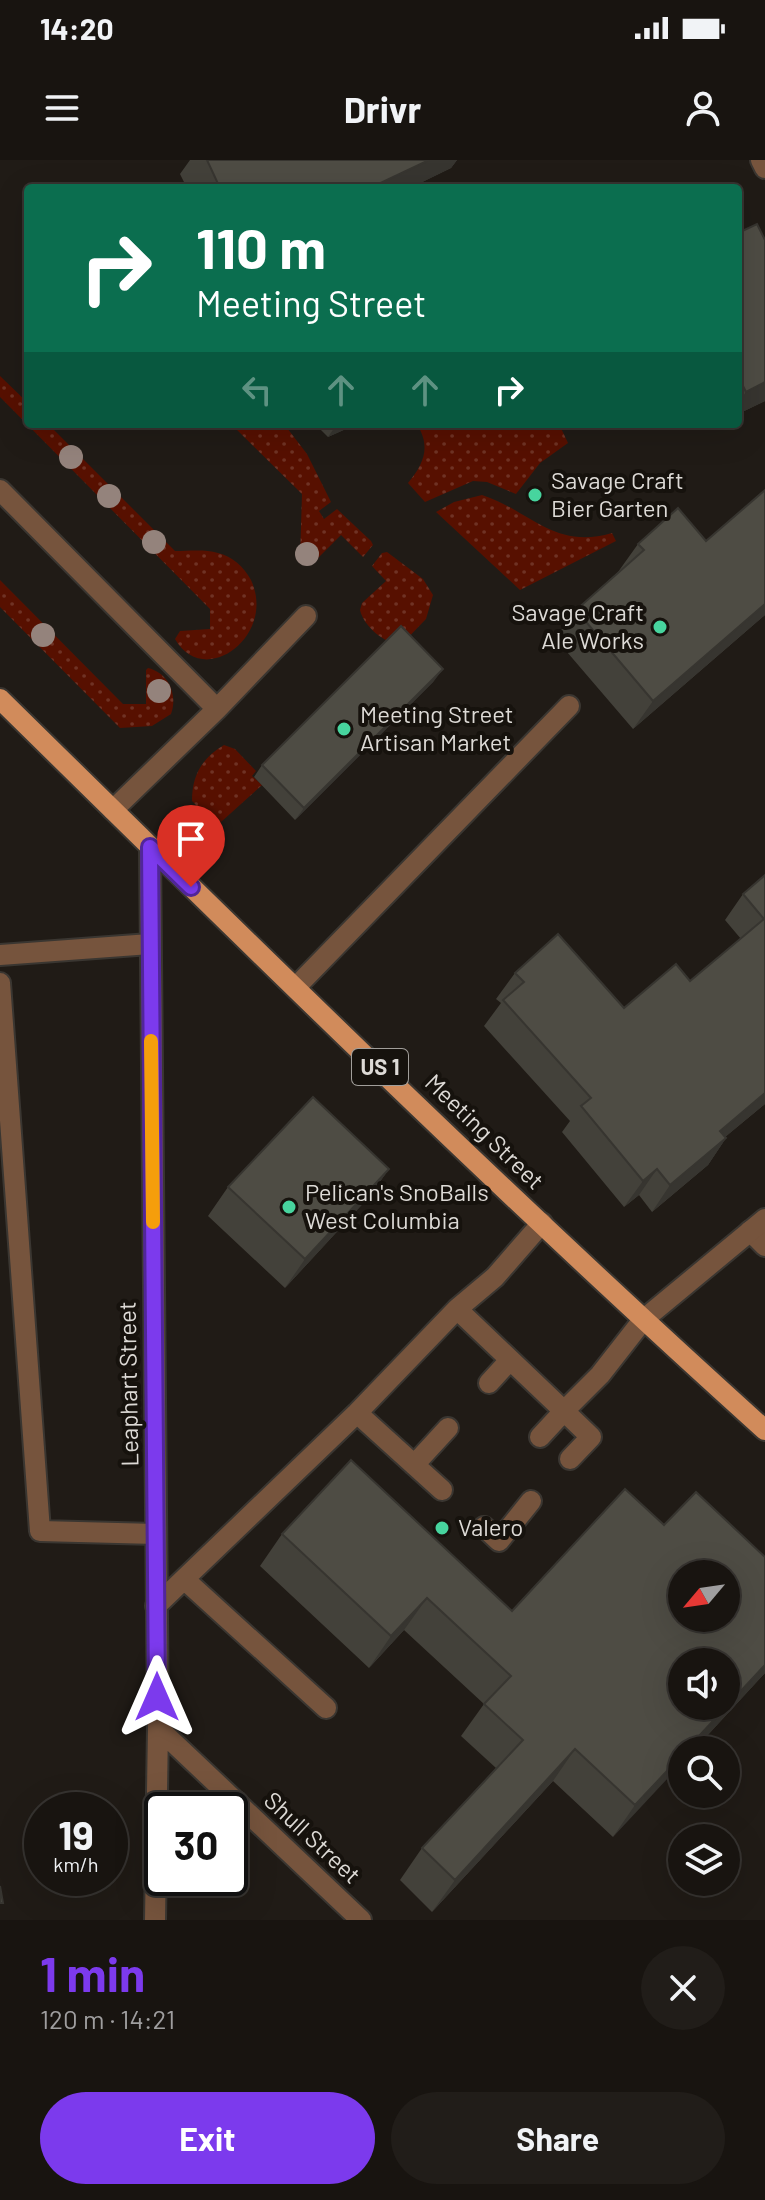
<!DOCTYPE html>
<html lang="en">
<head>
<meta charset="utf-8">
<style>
	:root { --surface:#181410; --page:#211d19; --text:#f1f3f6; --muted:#9f9e9f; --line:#363330; --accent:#7c3aed }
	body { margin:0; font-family:Barlow,sans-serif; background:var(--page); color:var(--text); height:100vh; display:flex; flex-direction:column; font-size:30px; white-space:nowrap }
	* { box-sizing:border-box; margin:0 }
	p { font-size:26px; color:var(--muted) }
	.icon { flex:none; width:44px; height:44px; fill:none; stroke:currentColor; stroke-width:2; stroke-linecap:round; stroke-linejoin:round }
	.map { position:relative; height:1760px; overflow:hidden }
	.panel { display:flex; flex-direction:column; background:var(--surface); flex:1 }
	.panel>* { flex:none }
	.banner { position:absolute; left:24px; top:24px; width:718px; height:244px; border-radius:8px; box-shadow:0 8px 32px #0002,0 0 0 2px var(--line); background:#0b6e4f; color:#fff; overflow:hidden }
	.needle { width:52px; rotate:241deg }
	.tools { position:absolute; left:668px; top:1400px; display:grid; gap:16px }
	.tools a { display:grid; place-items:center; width:72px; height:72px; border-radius:50%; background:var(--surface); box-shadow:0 8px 32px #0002,0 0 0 2px var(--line); font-size:40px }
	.speed { position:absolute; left:24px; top:1632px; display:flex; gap:16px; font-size:40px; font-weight:700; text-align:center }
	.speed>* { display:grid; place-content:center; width:104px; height:104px; border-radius:50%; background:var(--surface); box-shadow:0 8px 32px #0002,0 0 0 2px var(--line); line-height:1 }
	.speed small { font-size:20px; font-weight:400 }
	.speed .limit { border:4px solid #111; border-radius:12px; background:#fff; color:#111 }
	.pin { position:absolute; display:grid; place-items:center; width:68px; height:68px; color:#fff; margin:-82px -34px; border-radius:50% 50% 50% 0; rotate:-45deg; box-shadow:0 0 8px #0007 }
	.pin .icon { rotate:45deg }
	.me { position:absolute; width:88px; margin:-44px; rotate:0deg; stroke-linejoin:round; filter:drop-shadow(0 0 6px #0008) }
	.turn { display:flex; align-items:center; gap:28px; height:168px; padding:0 40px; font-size:36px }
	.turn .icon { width:104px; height:104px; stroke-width:2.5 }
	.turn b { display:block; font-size:56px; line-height:68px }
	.lanes { display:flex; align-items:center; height:76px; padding:0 40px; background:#0003; justify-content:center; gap:40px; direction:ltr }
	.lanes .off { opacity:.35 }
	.round { display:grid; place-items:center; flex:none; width:84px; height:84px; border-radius:42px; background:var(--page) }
	.head { display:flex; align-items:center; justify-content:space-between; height:136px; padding:0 40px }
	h1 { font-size:48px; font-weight:700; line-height:60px; color:var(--accent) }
	.cta { display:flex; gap:16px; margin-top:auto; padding:16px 40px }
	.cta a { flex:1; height:92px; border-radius:48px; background:var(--accent); color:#fff; font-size:32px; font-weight:700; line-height:92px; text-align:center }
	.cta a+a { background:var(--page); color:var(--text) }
	.status { display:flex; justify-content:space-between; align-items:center; height:56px; padding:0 40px; background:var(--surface); direction:ltr }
	.status svg { height:22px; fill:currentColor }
	header { display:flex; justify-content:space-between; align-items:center; height:104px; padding:0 40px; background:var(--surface); font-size:36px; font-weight:700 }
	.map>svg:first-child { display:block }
	.grass { fill:url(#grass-dots) }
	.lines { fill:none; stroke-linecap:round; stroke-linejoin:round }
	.service-casing { stroke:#3a3631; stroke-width:24 }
	.minor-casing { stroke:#3a3631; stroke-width:24 }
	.primary-casing { stroke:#3a3631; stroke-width:24 }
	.service { stroke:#76543d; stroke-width:20 }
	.minor { stroke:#76543d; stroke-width:20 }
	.primary { stroke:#d18b5b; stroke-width:20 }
	.tree { fill:#94837c }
	.wall { fill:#43413a }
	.shaded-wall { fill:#373530 }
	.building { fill:#4e4c44; stroke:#373530; stroke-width:2; fill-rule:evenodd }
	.route-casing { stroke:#51269a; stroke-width:20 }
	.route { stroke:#7c3aed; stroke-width:14 }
	.slow { stroke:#f59e0b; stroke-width:14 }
	.poi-dot { fill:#47d49e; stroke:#16120d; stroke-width:3 }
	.labels { text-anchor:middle; stroke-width:8; stroke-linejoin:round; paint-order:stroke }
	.shield { fill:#16120d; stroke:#a19e9a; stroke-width:2 }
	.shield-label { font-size:22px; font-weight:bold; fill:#dddad6 }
	.poi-label { font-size:24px; fill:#dddad6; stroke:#16120d; text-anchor:start }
	.street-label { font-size:24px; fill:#dddad6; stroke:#16120d }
</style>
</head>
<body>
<div class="status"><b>14:20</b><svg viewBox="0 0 49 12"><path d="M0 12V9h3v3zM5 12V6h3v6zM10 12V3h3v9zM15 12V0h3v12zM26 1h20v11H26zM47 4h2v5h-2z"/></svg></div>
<header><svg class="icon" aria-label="menu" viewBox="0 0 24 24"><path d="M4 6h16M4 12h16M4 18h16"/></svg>Drivr<svg class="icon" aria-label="person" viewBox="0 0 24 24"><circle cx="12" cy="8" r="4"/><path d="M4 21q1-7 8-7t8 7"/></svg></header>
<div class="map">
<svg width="765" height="1760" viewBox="0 0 765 1760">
	<defs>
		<pattern id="grass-dots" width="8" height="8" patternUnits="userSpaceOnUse" patternTransform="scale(2)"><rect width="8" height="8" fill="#571000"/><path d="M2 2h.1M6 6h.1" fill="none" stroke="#6f3224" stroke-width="1.8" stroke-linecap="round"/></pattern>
	</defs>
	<rect width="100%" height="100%" fill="#201b16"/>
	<path class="grass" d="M0 216 28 243V264H48L175 391C189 391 205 389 218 393 232 396 244 407 251 420 277 476 204 530 175 479L180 471 210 469V449L0 237Z
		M231 264H284L307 294 331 342 319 351 324 359 337 349 371 381 373 385 363 397 341 375 312 404 303 405 300 399 302 334Z
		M422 264H559L568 283 540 303 516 334 487 322 473 321 425 342 408 323C423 305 431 288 418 266Z
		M482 335C531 351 554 390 612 373L616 381 520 430 436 352 454 342Z
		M387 392 423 419 433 435 426 459 400 486C384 482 364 467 360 450L362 443 386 421 372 406 382 393Z
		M0 420 123 544H146V510L148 508C169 513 178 535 171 554L152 566 120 568 0 447Z
		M224 585 235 589 256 611 252 616 262 625 221 662 209 658 192 641C192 615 202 598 224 585Z"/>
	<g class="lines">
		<g class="service-casing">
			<path id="service" d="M0 330 217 549
				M113 650 217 549 306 456
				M0 795 150 784
				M0 823 40 1371 156 1374
				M296 827 569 546
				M542 1063 495 1117 457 1149 564 1251 600 1215 643 1160
				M750 1071 765 1086
				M489 1223 510 1200
				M357 1253 442 1330
				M540 1277 564 1251 591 1277 570 1299
				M414 1305 448 1268
				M484 1367 499 1381 531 1341
				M184 1419 326 1548
				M156 1446 357 1253 457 1149"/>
		</g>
		<g class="minor-casing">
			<path id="minor" d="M761 0 765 8
				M150 687 158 1568 155 1760
				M643 1160 765 1059
				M158 1568 361 1760"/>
		</g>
		<g class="primary-casing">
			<path id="primary" d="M0 539C251 786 503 1034 765 1270"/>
		</g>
		<use href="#service" class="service"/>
		<use href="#minor" class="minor"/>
		<use href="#primary" class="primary"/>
	</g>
	<g class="tree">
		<circle cx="71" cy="297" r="12"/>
		<circle cx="109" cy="336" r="12"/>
		<circle cx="154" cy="382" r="12"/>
		<circle cx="307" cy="394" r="12"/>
		<circle cx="43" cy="475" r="12"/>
		<circle cx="159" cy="531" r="12"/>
	</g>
	<path class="wall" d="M190 0H457L451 8 410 28H187L180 14Z
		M738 73 765 241 738 254Z
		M315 264H357L328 277Z
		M765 330V455L633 569 555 478 576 450 618 412 638 384 706 381Z
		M434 521 295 660 254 617 262 605Z
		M765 715V944L725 977 726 978 708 1005 652 1052 639 1035 624 1047 562 972 570 961 484 866 501 843 496 839 515 813 624 848 690 821 741 779 725 760 743 734Z
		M389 1009 369 1037 285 1128 208 1056 228 1027Z
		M282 1374 512 1451 765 1513 694 1590H682L613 1677 553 1621 432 1752 400 1720 422 1688 496 1608 461 1576 484 1544 404 1470 369 1508 260 1406Z"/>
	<path class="shaded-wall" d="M429 0H457L451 8 410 28H370Z
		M765 222V241L738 254V243L746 232Z
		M337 264H357L328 277Z
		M765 444V455L633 569 653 541Z
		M443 509 434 521 295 660 304 648Z
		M765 933V944L701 997 720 971Z
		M726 978 708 1005 652 1052 670 1025Z
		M389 1009 369 1037 285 1128 305 1099Z
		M657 1009 639 1035 624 1047 643 1021Z
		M427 1438 404 1470 369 1508 391 1476Z
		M765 1505V1513L694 1590H686Z
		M575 1589 553 1621 432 1752 455 1720Z
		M682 1595V1603L613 1677 635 1645Z"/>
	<path class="building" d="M207 0H429L370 28H220Z
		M757 64 765 80V222L746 232 738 216V73Z
		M765 330V444L653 541 576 450 644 390 638 384 678 348 706 381Z
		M401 466 443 509 304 648 262 605Z
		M765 715V933L720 971 726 978 670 1025 657 1009 643 1021 581 946 591 938 503 840 524 822 515 813 558 774 624 848 676 804 690 821 764 759 743 734Z
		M313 937 389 1009 305 1099 228 1027Z
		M351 1300 512 1451 625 1329 664 1365 696 1332 765 1397V1505L686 1590H682V1595L635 1645 575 1589 455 1720 422 1688 523 1580 484 1544 511 1516 427 1438 391 1476 282 1374ZM682 1414H726V1458H682ZM682 1502H726V1546H682Z
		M0 1726 3 1743H0Z"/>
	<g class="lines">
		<g class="route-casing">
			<path id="route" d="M157 1537 150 687 191 727"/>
		</g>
		<use href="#route" class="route"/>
		<path class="slow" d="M151 881 153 1062"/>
	</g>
	<g class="poi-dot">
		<circle cx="535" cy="335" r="8"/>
		<circle cx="660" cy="467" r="8"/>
		<circle cx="344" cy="569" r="8"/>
		<circle cx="289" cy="1047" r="8"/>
		<circle cx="442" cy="1368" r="8"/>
	</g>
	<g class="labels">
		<rect class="shield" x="352" y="889" width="56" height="36" rx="6"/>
		<g class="shield-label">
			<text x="380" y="915">US 1</text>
		</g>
		<g class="poi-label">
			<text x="551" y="329">Savage Craft<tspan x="551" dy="28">Bier Garten</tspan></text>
			<text x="644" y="461" text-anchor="end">Savage Craft<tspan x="644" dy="28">Ale Works</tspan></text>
			<text x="360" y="563">Meeting Street<tspan x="360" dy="28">Artisan Market</tspan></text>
			<text x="305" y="1041">Pelican's SnoBalls<tspan x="305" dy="28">West Columbia</tspan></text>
			<text x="458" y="1376">Valero</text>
		</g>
		<g class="street-label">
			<text transform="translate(484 972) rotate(44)" y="8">Meeting Street</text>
			<text transform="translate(129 1224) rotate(-91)" y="8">Leaphart Street</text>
			<text transform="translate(312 1678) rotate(43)" y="8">Shull Street</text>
		</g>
	</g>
</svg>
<div class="tools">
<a><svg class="needle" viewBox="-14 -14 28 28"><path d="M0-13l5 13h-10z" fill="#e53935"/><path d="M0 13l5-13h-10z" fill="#9f9e9f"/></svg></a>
<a><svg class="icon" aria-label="sound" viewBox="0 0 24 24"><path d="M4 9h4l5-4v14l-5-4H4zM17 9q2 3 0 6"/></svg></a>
<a><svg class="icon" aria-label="search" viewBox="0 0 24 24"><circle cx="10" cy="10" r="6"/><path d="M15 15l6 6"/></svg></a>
<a><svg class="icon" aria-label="layers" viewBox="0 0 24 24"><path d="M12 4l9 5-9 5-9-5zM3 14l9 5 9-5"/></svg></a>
</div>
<div class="speed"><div>19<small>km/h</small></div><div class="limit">30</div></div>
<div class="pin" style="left:191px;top:727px;background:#d93025"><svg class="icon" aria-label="arrive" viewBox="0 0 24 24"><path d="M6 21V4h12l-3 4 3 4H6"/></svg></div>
<svg class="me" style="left:157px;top:1537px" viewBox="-20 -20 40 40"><path d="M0-17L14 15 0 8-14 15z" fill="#7c3aed" stroke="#fff" stroke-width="4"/></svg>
<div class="banner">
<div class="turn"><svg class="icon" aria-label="right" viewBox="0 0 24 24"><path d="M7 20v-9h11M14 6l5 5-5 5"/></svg><div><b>110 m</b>Meeting Street</div></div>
<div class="lanes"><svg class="icon off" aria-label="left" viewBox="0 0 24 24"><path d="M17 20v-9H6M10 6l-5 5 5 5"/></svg><svg class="icon off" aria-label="ahead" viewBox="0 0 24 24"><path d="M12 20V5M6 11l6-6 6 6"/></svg><svg class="icon off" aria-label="ahead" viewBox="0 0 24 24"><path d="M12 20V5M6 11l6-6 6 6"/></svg><svg class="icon" aria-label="right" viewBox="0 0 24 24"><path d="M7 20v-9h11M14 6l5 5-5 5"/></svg></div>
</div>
</div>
<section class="panel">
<div class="head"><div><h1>1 min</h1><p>120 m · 14:21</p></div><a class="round"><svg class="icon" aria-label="close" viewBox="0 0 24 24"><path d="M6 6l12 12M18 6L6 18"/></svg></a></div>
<div class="cta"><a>Exit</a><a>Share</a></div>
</section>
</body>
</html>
